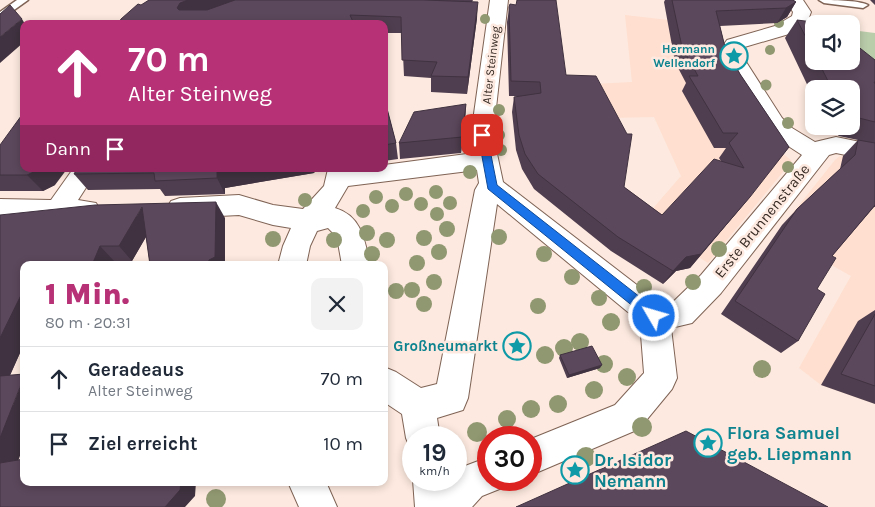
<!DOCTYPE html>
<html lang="de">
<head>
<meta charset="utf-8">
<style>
	:root { --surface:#fff; --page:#f2f2f3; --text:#1f2937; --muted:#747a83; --line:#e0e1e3; --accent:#b63176 }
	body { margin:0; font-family:Karla,sans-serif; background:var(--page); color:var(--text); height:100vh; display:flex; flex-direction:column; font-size:19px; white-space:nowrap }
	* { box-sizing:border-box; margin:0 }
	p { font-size:16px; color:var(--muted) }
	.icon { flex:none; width:28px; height:28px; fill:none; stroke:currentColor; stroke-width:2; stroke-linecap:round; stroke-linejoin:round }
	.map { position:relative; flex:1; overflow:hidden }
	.drawer { position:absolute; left:20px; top:261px; width:368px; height:225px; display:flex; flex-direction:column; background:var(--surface); border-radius:10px; box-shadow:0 2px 8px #0003 }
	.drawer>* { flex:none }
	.guide { position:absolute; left:20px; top:20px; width:368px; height:152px; border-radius:10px; box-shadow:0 2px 8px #0003; background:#b63176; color:#fff; overflow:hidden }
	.fabs { position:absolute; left:805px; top:15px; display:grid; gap:10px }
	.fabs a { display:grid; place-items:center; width:55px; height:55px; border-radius:10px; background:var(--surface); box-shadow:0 2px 8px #0003; font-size:25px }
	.speed { position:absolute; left:402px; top:426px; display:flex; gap:10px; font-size:25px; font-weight:700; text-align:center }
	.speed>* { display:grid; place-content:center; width:65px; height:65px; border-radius:50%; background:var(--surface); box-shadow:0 2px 8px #0003; line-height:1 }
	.speed small { font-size:12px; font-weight:400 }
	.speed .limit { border:8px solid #d22; background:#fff; color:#111 }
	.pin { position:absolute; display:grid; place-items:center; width:42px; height:42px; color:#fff; margin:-21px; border-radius:10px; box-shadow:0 2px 8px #0006 }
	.me { position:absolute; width:55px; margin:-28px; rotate:308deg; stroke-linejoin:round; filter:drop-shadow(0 0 4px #0008) }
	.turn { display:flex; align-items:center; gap:18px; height:105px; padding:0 25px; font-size:22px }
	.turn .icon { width:65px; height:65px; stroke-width:2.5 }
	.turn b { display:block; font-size:35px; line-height:42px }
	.then { display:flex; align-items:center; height:48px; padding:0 25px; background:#0003; gap:10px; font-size:19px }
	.round { display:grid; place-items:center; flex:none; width:52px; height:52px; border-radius:10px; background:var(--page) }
	.head { display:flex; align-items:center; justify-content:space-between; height:85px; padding:0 25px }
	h1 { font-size:30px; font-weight:800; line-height:38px; color:var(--accent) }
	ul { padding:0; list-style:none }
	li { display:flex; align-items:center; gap:15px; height:65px; padding:0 25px; border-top:1px solid var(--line) }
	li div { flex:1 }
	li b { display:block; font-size:19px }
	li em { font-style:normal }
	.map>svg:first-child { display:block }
	.built { fill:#ffdfcf }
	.green { fill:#bacdab }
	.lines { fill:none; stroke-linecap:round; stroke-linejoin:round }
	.lane-casing { stroke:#7f6355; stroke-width:3 }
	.street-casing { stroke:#7f6355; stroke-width:2 }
	.lane { fill:#fff; fill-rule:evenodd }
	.street { fill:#fff; fill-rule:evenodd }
	.tree { fill:#909871 }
	.wall { fill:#4f3e4f }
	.shaded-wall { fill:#403240 }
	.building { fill:#5c485c; stroke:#403240 }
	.route { fill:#1a73e8; stroke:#114b97 }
	.labels { text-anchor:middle; stroke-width:5; stroke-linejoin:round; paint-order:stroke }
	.far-culture-label { font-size:12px; font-weight:bold; fill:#0d838f; stroke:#fde9df; text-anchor:end }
	.far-street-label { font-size:12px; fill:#362a24; stroke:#fde9df }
	.street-label { font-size:15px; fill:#362a24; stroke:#fde9df }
	.culture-label { font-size:15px; font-weight:bold; fill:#0d838f; stroke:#fde9df; text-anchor:end }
	.near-culture-label { font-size:18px; font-weight:bold; fill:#0d838f; stroke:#fde9df; text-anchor:start }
</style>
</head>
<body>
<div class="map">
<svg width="875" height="507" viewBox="0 0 875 507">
	<rect width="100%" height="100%" fill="#fde9df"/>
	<path class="built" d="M625 15 677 21 768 141 792 161 708 263 642 221 681 176 654 117 606 118 595 84 632 82Z
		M840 156 875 165V404L821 385 799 368 851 276 776 234 835 160Z"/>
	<path class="green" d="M851 30 875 33V83L851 43Z"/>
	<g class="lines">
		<g class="lane-casing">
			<path id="lane" d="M17 0H28L0 20V12Z
				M819 0C833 0 857 0 868 5L863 8 824 3Z"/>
		</g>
		<g class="street-casing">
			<path id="street" d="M490 0H508L493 135 503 182 659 302 674 301 701 275 802 155 776 138 766 128 721 54 720 50 727 40 775 26 792 16 793 12 785 0H803L811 12 807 23 789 34 741 48V54L782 118 792 128 815 142 836 137 875 145V161L836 153 829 155 721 293 692 323 671 328 677 378 672 389 639 429 531 475V439L615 405 644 373 640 322 497 204 468 398 463 410 437 418 440 438H414V452L411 450 406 438 402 414 384 402V367L396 372 421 388 437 384 475 190 479 183 477 170 348 186 335 208C362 216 365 241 370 265H342L337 237 328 228 317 231 310 246 306 265H278L283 246 291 228 273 225 239 215 180 218 171 215 167 208 171 201 180 198 239 195 273 205 303 209 324 186 328 169H384V165L474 153 471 135Z
				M73 169H98L78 200 96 203 100 210 96 217 87 220 0 219V199L51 200Z
				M489 457V480H505L502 488 482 496 472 507H415L413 480 414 478V480H456L457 469Z
				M288 482H326L337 507H299Z"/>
		</g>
		<use href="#lane" class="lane"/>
		<use href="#street" class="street"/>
	</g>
	<g class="tree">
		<circle cx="485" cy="19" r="5"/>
		<circle cx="779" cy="23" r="5"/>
		<circle cx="770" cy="50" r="5"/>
		<circle cx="742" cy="51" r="5"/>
		<circle cx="766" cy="85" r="5.5"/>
		<circle cx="499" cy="110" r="6"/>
		<circle cx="788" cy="123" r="6"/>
		<circle cx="499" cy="135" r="6"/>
		<circle cx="471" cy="148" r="6"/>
		<circle cx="501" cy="150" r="6"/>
		<circle cx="788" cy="167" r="6"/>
		<circle cx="470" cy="172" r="7"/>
		<circle cx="436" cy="192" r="7"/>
		<circle cx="406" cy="194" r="7"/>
		<circle cx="376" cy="197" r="7"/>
		<circle cx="305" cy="200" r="7"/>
		<circle cx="450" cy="203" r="7"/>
		<circle cx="421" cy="204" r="7"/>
		<circle cx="392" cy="206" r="7"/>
		<circle cx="363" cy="211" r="7"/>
		<circle cx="437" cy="214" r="7"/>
		<circle cx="447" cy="229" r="8"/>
		<circle cx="367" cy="233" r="8"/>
		<circle cx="499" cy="237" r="8"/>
		<circle cx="424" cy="238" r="8"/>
		<circle cx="273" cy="239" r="8"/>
		<circle cx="334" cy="240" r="8"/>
		<circle cx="387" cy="240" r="8"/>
		<circle cx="719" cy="249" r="8"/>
		<circle cx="439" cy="252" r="8"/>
		<circle cx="372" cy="254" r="8"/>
		<circle cx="544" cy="254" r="8"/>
		<circle cx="417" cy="263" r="8"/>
		<circle cx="572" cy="277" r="8"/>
		<circle cx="434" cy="282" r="8"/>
		<circle cx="693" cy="282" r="8"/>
		<circle cx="644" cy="287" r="8"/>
		<circle cx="412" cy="290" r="8"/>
		<circle cx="396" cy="291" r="8"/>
		<circle cx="599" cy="298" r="8"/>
		<circle cx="424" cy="304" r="8"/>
		<circle cx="538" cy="306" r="8"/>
		<circle cx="611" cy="322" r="9"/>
		<circle cx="580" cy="342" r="9"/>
		<circle cx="564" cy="348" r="9"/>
		<circle cx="545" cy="355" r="9"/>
		<circle cx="604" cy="364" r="9"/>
		<circle cx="762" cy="369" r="9"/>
		<circle cx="627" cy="377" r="9"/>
		<circle cx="594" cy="390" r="9"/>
		<circle cx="558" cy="404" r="9"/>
		<circle cx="531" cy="409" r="9"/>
		<circle cx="507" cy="419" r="9"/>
		<circle cx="642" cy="427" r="10"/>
		<circle cx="477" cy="432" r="10"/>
		<circle cx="586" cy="457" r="10"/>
		<circle cx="216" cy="499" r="10"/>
	</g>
	<path class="wall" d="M149 0H473L472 2 477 18 467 94 431 92V78L404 76 402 33H384V24H118Z
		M665 0H793L796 2 787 17 777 23 720 26 725 47 740 74 789 147 738 211 690 268 676 271 663 284 611 251 534 189 522 169 516 150 512 112 514 97 518 96H509L507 22 510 4 566 75 624 187 662 215 721 161 719 158 726 148H714L682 91 686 83 675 62 664 2Z
		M870 0H875V5Z
		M797 20 814 24V61H851L875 60V207H874L832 256 817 289 798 341 781 353 721 314 782 225 797 209 840 169 843 156 858 140 839 136 827 126H851V89H814V99L785 38Z
		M384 97 396 143 398 159 384 161Z
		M466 104 465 120 461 153 400 159 399 143Z
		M0 145 55 185 43 191H0Z
		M77 169 314 173 225 188V194L165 196 160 189 88 190 74 174Z
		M0 215 225 218V265H150L146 237 132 261H114L24 265V344L10 375 18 460 195 496 0 507Z
		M875 310V404L821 385 858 321Z
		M560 355 600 368 567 378 559 358Z"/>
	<path class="shaded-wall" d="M188 0H251L188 19 177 8 180 3Z
		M478 2 477 18 467 94 468 77Z
		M796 2 787 17 777 23 786 8Z
		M22 19 25 24H24V42L0 63V37Z
		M466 104 465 120 461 153 462 137Z
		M40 169H67L55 185 43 191 27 175Z
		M238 169H318L314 173 225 188V194L217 178V172Z
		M750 197 690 268 676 271 663 284 673 271 686 257Z
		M216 202 225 218V265H208Z
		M142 207 154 223 132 261 119 246Z
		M100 246 114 261 112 265H92Z
		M24 289V344L4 389 0 387V338Z
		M602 365 600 368 567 378 569 375Z
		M24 377V445L14 472 0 468V438Z
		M181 482H196L195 496 185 507H165Z"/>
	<path class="building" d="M149 0H188L180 3 177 8 179 10H207L235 0H424L478 2 468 77 431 76 437 62 402 60 401 17 350 15 354 24H226L225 21 223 24H118L121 19 138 4 141 5Z
		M517 0H556L566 75 596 76 627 134H632L624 187 662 215 714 159 744 168 729 143 738 133H723L689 76H698L682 47 672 0H793L796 2 786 8 716 11 725 47 740 74 789 147 750 197 701 254 686 257 673 271 618 237 538 174 525 154 519 135 514 97 541 93 540 82 511 81 509 7 510 4 516 5Z
		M10 5 22 19 0 37V14Z
		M797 20 829 24H814V53Z
		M851 41 875 60V82H874L875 84V122L855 117 851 115V89H832L818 61H851Z
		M384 97 396 143 384 145Z
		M466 104 462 137 399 143 414 112Z
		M24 112V169H40L27 175H0V145Z
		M858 140 875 143V205L832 256 836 258 817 289 825 294 798 341 735 301 797 209 855 155Z
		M77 169H238L217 172V178L155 181 154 173 74 174Z
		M216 202 215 257 209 260 208 265H150L142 207 119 246H100L92 265H24V289L0 338V215L95 205Z
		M875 314V386L841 374Z
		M592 346 602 365 569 375 560 355Z
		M24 374V377L0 438V376Z
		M686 431 828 507H516Z
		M24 459V482H181L180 490 165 507H0V463Z"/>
	<path class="route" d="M482 131 487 135 497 185 659 312 661 316 659 320 654 322 650 320 488 189 478 135Z"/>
	<defs>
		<g id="sight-ring" transform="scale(1.4375)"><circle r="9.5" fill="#fde9df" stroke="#0f9aa8" stroke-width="1.5"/><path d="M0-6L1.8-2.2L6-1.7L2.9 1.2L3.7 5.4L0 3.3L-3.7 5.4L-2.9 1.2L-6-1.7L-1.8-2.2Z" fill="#0f9aa8"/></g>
	</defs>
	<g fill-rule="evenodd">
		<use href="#sight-ring" x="734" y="56"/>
		<use href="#sight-ring" x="517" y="346"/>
		<use href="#sight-ring" x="708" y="443"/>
		<use href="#sight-ring" x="575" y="470"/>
	</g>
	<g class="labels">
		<g class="far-culture-label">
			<text x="715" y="53">Hermann<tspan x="715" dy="14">Wellendorf</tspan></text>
		</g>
		<g class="far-street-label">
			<text transform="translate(491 65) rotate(-83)" y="4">Alter Steinweg</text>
		</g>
		<g class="street-label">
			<text transform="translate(762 221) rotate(-51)" y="5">Erste Brunnenstraße</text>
		</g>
		<g class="culture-label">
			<text x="498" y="351">Großneumarkt</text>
		</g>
		<g class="near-culture-label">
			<text x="727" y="439">Flora Samuel<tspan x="727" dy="21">geb. Liepmann</tspan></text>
			<text x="594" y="466">Dr. Isidor<tspan x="594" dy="21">Nemann</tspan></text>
		</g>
	</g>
</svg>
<div class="fabs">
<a><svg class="icon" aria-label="sound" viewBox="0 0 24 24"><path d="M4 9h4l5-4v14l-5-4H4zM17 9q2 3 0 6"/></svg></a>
<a><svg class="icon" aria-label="layers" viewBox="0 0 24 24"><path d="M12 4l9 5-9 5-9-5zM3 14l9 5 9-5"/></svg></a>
</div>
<div class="speed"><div>19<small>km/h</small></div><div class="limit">30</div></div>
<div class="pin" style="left:482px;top:135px;background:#d93025"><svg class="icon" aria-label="arrive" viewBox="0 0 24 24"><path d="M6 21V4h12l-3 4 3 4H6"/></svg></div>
<svg class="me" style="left:654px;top:316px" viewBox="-20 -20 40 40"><circle r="17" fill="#1a73e8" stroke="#fff" stroke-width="3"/><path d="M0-11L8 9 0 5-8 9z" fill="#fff"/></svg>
<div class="guide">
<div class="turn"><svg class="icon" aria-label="ahead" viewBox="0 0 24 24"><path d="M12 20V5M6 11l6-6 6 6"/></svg><div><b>70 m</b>Alter Steinweg</div></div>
<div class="then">Dann<svg class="icon" aria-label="arrive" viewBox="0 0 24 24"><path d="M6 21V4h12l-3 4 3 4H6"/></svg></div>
</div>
<section class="drawer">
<div class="head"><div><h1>1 Min.</h1><p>80 m · 20:31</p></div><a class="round"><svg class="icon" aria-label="close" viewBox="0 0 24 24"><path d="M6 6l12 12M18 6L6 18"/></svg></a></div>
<ul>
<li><svg class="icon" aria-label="ahead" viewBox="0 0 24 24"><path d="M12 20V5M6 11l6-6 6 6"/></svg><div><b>Geradeaus</b><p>Alter Steinweg</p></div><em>70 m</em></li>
<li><svg class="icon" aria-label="arrive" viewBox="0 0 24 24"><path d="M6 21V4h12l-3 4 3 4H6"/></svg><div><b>Ziel erreicht</b></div><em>10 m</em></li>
</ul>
</section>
</div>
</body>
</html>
